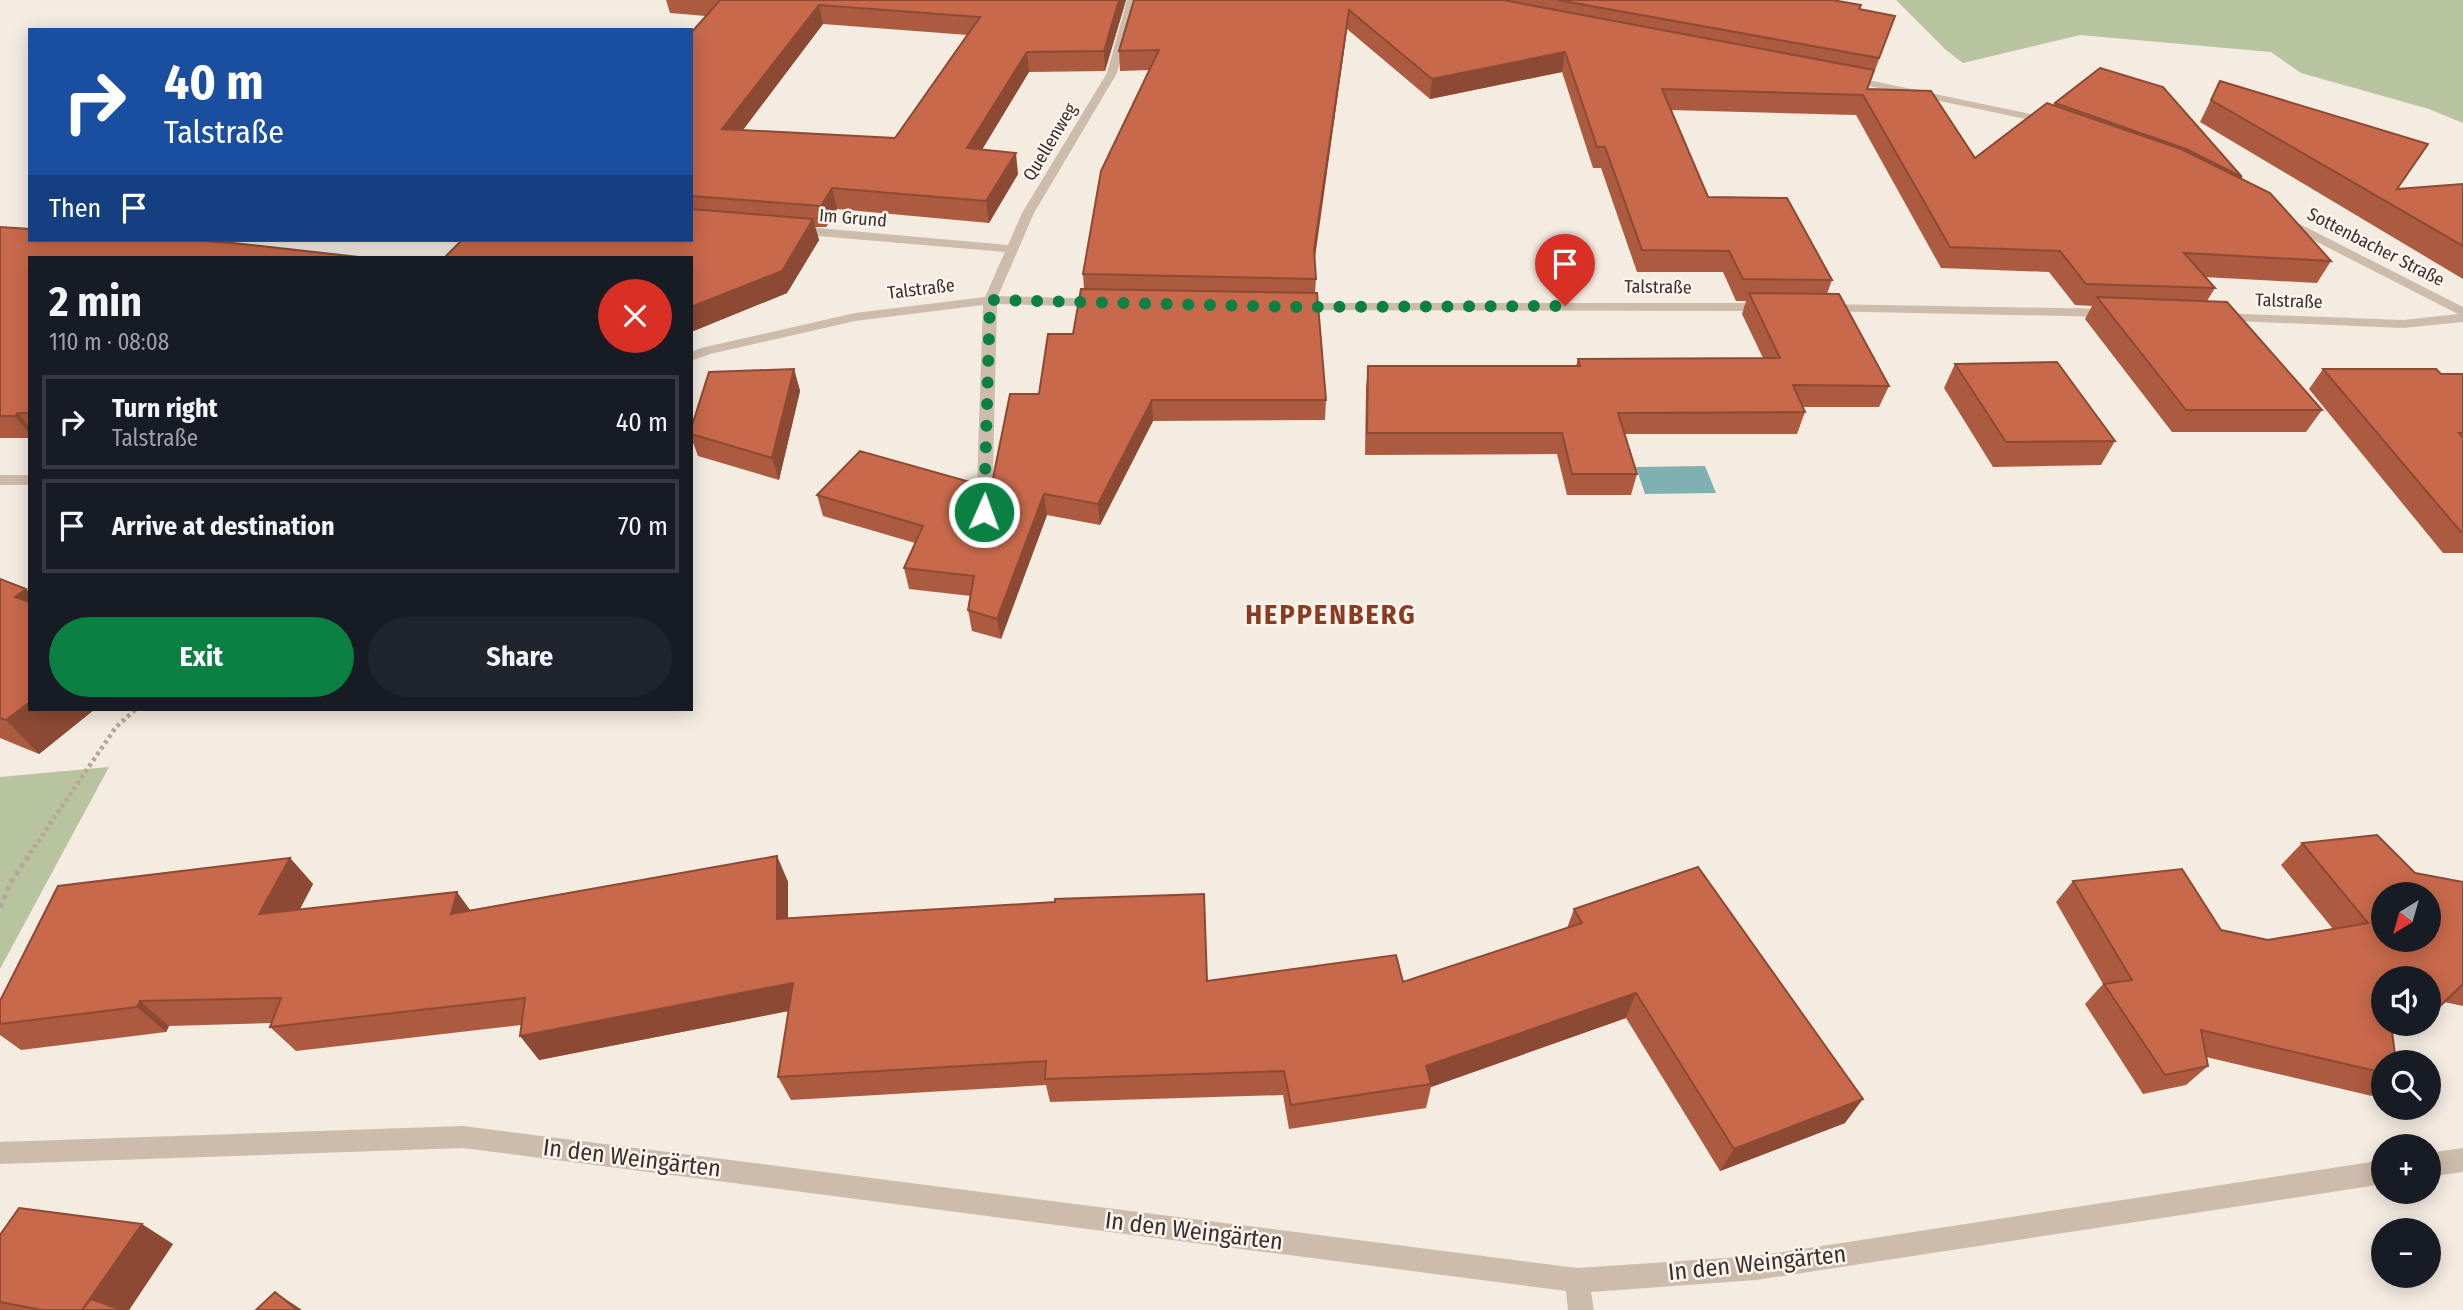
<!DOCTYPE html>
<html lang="en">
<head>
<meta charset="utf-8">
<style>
	:root { --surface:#171b24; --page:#20242c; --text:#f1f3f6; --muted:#9ea1a6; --line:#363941; --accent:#0b8043 }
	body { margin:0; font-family:"Fira Sans Condensed",sans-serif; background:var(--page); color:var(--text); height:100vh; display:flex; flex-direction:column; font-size:26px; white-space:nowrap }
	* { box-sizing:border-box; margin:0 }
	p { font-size:23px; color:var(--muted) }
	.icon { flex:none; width:38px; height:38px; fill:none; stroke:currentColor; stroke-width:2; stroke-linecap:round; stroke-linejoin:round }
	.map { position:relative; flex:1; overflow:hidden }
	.drawer { position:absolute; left:28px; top:256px; width:665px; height:455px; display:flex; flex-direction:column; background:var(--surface); border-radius:0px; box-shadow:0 4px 18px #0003 }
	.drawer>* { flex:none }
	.top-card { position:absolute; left:28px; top:28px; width:665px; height:214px; border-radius:0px; box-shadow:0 4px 18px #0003; background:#1a4fa0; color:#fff; overflow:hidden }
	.needle { width:46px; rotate:217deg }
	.fabs { position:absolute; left:2371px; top:882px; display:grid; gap:14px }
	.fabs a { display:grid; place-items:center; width:70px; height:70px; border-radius:50%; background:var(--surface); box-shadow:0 4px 18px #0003; font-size:35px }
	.pin { position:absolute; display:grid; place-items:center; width:60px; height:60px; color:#fff; margin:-72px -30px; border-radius:50% 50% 50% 0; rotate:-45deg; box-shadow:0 0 7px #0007 }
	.pin .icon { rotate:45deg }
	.me { position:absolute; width:77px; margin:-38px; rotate:2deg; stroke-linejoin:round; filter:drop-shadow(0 0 5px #0008) }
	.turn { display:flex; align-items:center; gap:24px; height:147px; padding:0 21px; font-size:32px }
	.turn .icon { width:91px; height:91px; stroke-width:2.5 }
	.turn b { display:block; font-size:49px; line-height:60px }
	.then { display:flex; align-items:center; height:66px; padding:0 21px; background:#0003; gap:14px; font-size:26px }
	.round { display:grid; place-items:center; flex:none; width:74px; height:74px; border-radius:37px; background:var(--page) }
	.overview { display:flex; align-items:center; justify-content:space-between; height:119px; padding:0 21px }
	h1 { font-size:42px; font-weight:700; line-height:52px }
	.button { display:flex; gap:14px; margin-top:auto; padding:14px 21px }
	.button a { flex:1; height:80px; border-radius:42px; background:var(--accent); color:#fff; font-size:28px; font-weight:700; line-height:80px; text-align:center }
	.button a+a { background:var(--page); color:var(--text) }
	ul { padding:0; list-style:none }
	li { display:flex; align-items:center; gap:21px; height:94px; margin:0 14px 10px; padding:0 7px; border:4px solid var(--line); border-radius:0px }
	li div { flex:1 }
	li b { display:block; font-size:26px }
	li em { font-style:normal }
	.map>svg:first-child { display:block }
	.green { fill:#b8c4a0 }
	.water { fill:#7fb0b2 }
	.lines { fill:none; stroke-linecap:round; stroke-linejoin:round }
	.path-far1 { stroke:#b9a596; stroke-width:4.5; stroke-dasharray:3.5 3.5; stroke-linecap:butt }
	.path { stroke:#b9a596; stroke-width:5; stroke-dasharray:4.5 4.5; stroke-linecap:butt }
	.minor { fill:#cdbbac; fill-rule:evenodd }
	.wall { fill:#ac5a40; fill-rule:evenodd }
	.shaded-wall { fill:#8c4a34 }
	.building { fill:#c8694b; stroke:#8c4a34; stroke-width:2; fill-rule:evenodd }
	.route { stroke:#0b8043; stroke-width:12; stroke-dasharray:0 21.6 }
	.labels { text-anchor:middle; stroke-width:5; stroke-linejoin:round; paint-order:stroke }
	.far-street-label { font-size:18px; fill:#3b302b; stroke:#fbf5ee }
	.near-street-label { font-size:24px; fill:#3b302b; stroke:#fbf5ee }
	.district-label { font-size:28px; font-weight:bold; letter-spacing:2px; fill:#8c3b22; stroke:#fbf5ee }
</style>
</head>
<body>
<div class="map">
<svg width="2463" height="1310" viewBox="0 0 2463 1310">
	<rect width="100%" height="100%" fill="#f4ebe1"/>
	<path class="green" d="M1896 0H2463V123L2429 109 2301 73 2271 52 2080 35 1963 63 1946 50Z
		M109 767 0 969V777Z"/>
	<path class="water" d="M1705 466 1716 493 1645 494 1636 467Z"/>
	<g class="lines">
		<path class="path-far1" d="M26 859 116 727 136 709"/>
		<path class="path" d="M0 907 12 880 28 857"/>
		<path class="minor" d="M1127 0H1137L1117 73 1034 213 998 296 1102 299 1109 303 1102 307 997 304 992 512 990 516 984 517 976 512 983 305 855 321 710 354 691 361V352L701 348 855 313 985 297 1005 252 795 234 789 230 795 226 1008 245 1022 213 1107 73Z
			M1849 76 2054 119 2060 122 2054 125 1845 81 1844 79Z
			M2282 215 2463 307V322L2403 328 2213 320 2211 317 2218 313 2403 320 2458 314 2278 222 2276 219Z
			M1294 303H1767L1774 307 1767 311 1289 310 1287 307Z
			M1823 304 2113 309 2120 313 2113 317 1818 311 1816 308Z
			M0 475H30V485H0Z
			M463 1126 1577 1268 1756 1256 2384 1160V1184L1756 1280 1591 1292 1594 1310H1568L1566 1291 463 1148 0 1164V1142Z
			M2463 1148V1172L2429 1177V1153Z"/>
	</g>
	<path class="wall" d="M666 0H1126L1105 71 1029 72 982 150 1018 174 989 223 837 209 826 227H815L819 240 787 293 691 332V33L706 16 670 13ZM823 24 968 35 895 138 742 130Z
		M1134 0H1832L1860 10 1888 35 1868 89 1975 158 2054 105 2055 103 2100 68 2242 177 2241 179 2331 261 2317 283 2204 277 2215 288 2207 301 2322 410 2306 432H2172L2085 319 2092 306 2075 305 2049 272 1941 268 1856 115 1670 110 1708 197 1832 280 1827 294 1889 386 1879 407H1802L1805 412 1797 434H1625L1637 474 1631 495H1567L1557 454 1365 455 1366 388 1368 366H1576L1578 359 1763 358 1742 314 1746 301H1736L1723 272H1637L1601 168H1593L1562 72 1430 99 1347 29 1314 259 1316 279 1315 293 1326 400 1325 420 1153 421 1100 525 1047 515 1001 639 972 631 968 610 971 596 909 589 904 568 915 543 823 516 817 495 972 494 979 498 990 493 1039 394 1073 334 1084 289 1083 274 1149 70 1120 71 1119 51Z
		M2220 81 2398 189 2463 184V279L2200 122Z
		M0 227 30 257V438H0Z
		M1955 364 2115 441 2101 465 1993 467 1944 388Z
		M794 369 800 391 779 480 698 456 691 437V429Z
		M2323 369 2463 374V553H2443L2309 389Z
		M0 579 26 589 30 593V709H95L39 754 0 738Z
		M2302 843 2415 873 2463 882V1006L2444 1002 2429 1015V978H2384V1024H2417L2413 1027 2392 1030 2384 1062V1088L2372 1096 2206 1057 2208 1066 2186 1085 2143 1094 2085 1004 2103 984 2056 902 2073 881 2221 930 2268 940 2333 929 2281 865Z
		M777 856 788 882V918L1207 981 1403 982 1567 928 1574 909 1845 1123 1720 1171 1626 1018 1431 1087 1426 1108 1289 1129 1283 1095 1050 1102 1046 1085 791 1100 778 1077 788 1011 539 1060 521 1025 296 1051 270 1027 271 1023 169 1026 166 1032 21 1050 0 1035V1001L290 858 313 884 299 910H470Z
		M0 1235 173 1244 129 1310H0Z"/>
	<path class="shaded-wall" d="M1119 0H1126L1105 71 1104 51Z
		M819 5 823 24 728 150 722 129Z
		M1349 10 1347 29 1313 272 1314 250Z
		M1027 52 1029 72 970 169 967 148Z
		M1565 52 1562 72 1430 99 1432 79Z
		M1016 153 1018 174 989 223 986 201Z
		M832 188 837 209 826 227 821 206Z
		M813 219 819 240 787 293 691 332V307Z
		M794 369 800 391 779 480 772 458Z
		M1152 400 1153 421 1100 525 1098 504Z
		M18 413 30 428V434L15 416Z
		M1044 494 1047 515 1001 639 997 619Z
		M26 589 30 593V612L15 597Z
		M30 702V709H95L39 754 6 720Z
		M777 856 788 882V945L777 919Z
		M290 858 313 884 284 940 259 914Z
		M457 892 476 918 451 914Z
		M793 983 804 1008 539 1060 520 1036Z
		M1636 993 1626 1018 1431 1087V1084L1426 1066Z
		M140 1001 169 1026 166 1032 137 1007Z
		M1863 1099 1845 1123 1720 1171 1734 1149Z
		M142 1224 173 1244 129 1310H82Z
		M275 1292 302 1310H297Z"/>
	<path class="building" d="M720 0H1119L1104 51 1027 52 967 148 1016 153 986 201 832 188 821 206 691 196V33ZM819 5 980 17 895 138 722 129Z
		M1134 0H1503L1874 70 1867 89 1931 91 1975 158 2047 103 2181 149 2270 193 2331 261 2184 253 2215 288 2086 284 2060 251 1950 247 1863 95 1662 89 1708 197 1787 198 1832 280 1743 279 1729 251 1642 250 1605 147H1597L1565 52 1432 79 1349 10 1314 250 1316 279 1083 274 1101 171 1159 50 1119 51Z
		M1558 0H1832L1861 5 1859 9 1895 16 1879 58Z
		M2100 68 2163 87 2242 177 2186 149 2055 103Z
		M2220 81 2428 144 2397 189 2463 184V246L2211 100Z
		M691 209 813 219 782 271 691 307V257H445L462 240H691Z
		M0 227 30 229V240H191L233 243 359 257H30V413H18L15 416H0Z
		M1081 289 1317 293 1326 400H1152L1098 504 1044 494 997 619 968 610 974 576 904 568 923 526 817 495 860 451 970 482 971 493 979 498 990 493 1010 394H1039L1048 334H1073Z
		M1749 293 1839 294 1889 386 1793 385 1805 412 1618 413 1637 474H1572L1562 433H1367L1368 366H1580L1578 359 1780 358Z
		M2097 297 2227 302 2322 410H2186Z
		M2057 362 2115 441 2006 442 1955 364Z
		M794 369 772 458 691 434V429L709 372Z
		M2323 369H2436L2441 374H2463V433H2459L2463 438V532H2461Z
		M0 579 26 589 15 597 30 602V702L6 720 0 718Z
		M2377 835 2415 873 2463 882V984L2439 1007 2429 1008V978H2384V1024H2391L2396 1062H2384V1073L2201 1030 2208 1066 2165 1075 2104 984 2132 980 2073 881 2182 869 2221 930 2268 940 2368 923 2302 843ZM2384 894H2429V940H2384Z
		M777 856V919L1055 902V899L1204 894 1207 981 1396 955 1403 982 1582 923 1574 909 1698 867 1863 1099 1734 1149 1636 993 1426 1066 1431 1084 1291 1105 1284 1071 1045 1079 1046 1061 778 1077 793 983 520 1036 525 998 270 1027 281 998 140 1001 137 1007 0 1024V1001L58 886 290 858 259 914 457 892 451 914Z
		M19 1208 142 1224 82 1310H42L0 1302V1235Z
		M275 1292 297 1310H256Z
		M91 1299 122 1310H82Z"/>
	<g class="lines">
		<path class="route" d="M984 512 990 300 1299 307 1565 306"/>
	</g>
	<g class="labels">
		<g class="far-street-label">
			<text transform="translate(1050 142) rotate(-59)" y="6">Quellenweg</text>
			<text transform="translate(853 218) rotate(5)" y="6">Im Grund</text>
			<text transform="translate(2376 247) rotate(27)" y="6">Sottenbacher Straße</text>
			<text transform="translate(1658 287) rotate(1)" y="6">Talstraße</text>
			<text transform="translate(921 289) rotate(-7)" y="6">Talstraße</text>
			<text transform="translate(2289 301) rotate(2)" y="6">Talstraße</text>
		</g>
		<g class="near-street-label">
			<text transform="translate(632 1158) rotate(7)" y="8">In den Weingärten</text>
			<text transform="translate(1194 1231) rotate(7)" y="8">In den Weingärten</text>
			<text transform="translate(1757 1263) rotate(-6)" y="8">In den Weingärten</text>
		</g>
		<g class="district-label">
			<text x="1331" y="624">HEPPENBERG</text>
		</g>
	</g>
</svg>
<div class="fabs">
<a><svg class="needle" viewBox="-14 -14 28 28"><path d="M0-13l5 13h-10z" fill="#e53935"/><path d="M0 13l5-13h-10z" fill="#9ea1a6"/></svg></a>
<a><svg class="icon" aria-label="sound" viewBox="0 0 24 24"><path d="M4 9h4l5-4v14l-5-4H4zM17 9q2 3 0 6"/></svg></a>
<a><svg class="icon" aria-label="search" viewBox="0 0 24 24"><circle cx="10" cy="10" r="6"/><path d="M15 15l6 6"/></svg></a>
<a>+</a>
<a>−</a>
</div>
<div class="pin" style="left:1565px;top:306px;background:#d93025"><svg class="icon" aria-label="arrive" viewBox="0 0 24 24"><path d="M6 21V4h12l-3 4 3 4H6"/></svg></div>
<svg class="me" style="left:984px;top:512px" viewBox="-20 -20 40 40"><circle r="17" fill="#0b8043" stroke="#fff" stroke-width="3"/><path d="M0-11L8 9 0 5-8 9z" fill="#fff"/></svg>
<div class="top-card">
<div class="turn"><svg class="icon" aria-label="right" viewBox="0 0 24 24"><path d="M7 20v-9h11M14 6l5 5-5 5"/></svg><div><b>40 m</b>Talstraße</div></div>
<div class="then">Then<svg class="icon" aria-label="arrive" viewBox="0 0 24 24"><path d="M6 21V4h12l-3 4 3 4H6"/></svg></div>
</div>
<section class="drawer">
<div class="overview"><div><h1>2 min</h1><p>110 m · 08:08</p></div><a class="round" style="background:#d93025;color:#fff"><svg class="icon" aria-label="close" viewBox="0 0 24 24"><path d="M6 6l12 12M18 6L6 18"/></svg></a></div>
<ul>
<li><svg class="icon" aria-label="right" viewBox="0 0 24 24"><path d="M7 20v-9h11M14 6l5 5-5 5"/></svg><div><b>Turn right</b><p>Talstraße</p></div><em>40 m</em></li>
<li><svg class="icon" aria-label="arrive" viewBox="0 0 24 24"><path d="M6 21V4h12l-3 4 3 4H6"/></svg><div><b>Arrive at destination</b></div><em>70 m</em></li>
</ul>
<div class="button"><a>Exit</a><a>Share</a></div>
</section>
</div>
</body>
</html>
